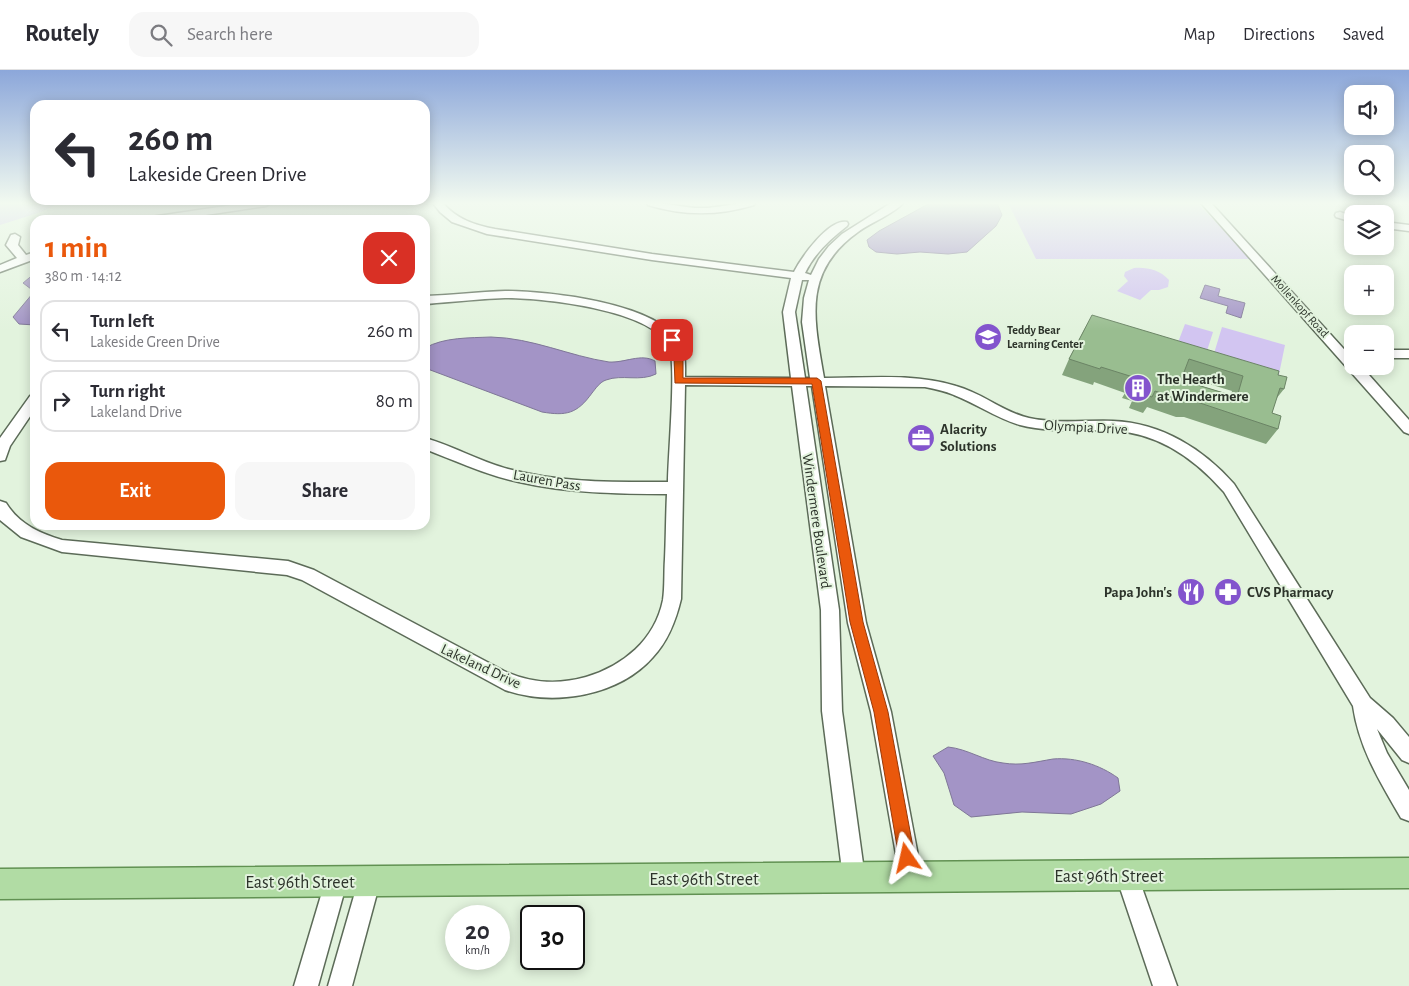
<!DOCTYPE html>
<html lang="en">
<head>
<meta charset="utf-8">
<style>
	:root { --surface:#fff; --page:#f7f7f7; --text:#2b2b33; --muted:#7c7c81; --line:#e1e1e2; --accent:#ea580c }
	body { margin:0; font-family:"Alegreya Sans",sans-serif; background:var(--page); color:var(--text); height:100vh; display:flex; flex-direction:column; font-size:19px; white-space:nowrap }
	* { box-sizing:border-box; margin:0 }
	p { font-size:16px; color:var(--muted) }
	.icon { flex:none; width:28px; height:28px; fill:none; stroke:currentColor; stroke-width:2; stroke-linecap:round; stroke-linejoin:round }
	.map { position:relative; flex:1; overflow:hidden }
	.details { position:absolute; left:30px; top:145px; width:400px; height:315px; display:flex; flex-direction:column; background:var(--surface); border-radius:15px; box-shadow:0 2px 12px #0003 }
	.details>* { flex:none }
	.guide { position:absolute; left:30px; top:30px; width:400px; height:105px; border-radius:15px; box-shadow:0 2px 12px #0003; background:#fff; color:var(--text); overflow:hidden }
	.fabs { position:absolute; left:1344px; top:15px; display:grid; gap:10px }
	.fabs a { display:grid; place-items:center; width:50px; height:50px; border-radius:10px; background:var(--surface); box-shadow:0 2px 12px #0003; font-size:25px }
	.speed { position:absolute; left:445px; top:835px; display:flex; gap:10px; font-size:25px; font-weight:700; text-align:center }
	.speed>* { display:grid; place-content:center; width:65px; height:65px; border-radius:50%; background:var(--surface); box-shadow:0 2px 12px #0003; line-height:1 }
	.speed small { font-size:12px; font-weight:400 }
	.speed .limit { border:2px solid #111; border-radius:8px; background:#fff; color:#111 }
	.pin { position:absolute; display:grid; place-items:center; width:42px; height:42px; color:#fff; margin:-21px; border-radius:10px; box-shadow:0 2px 8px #0006 }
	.me { position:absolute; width:55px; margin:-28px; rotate:349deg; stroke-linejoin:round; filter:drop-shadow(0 0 4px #0008) }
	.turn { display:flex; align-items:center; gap:18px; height:105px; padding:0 15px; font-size:22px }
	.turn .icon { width:65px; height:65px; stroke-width:2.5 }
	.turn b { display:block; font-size:35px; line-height:42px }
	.round { display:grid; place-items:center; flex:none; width:52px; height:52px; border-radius:15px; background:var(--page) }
	.overview { display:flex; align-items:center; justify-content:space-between; height:85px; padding:0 15px }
	h1 { font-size:30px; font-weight:600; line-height:38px; color:var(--accent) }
	.cta { display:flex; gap:10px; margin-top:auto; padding:10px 15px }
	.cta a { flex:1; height:58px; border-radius:15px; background:var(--accent); color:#fff; font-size:20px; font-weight:600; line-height:58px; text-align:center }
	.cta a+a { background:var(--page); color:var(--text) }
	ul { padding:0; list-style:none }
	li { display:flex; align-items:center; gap:15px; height:62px; margin:0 10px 8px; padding:0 5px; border:2px solid var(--line); border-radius:15px }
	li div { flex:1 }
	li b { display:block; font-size:19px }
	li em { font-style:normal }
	header { display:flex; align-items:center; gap:30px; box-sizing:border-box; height:70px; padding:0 25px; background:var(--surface); border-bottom:1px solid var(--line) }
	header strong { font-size:24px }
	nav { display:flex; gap:28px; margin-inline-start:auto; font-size:18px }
	.search { width:350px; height:45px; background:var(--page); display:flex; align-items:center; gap:12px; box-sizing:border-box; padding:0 18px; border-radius:15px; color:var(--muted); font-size:19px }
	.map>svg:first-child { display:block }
	.green { fill:#d2c5f1 }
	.water { fill:#a394c6; stroke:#7f7797 }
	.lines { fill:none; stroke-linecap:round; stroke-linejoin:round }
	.minor-casing { stroke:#5c6b58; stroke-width:3 }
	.major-casing { stroke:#619152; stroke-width:3 }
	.minor { fill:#fff; fill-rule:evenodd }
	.major { fill:#b1dca4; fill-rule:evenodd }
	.wall { fill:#84a37c; fill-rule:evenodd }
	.building { fill:#99bd90; stroke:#6b8465; fill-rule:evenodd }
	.route { fill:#ea580c; stroke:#983908 }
	.labels { text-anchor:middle; stroke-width:4; stroke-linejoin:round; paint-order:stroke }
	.far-street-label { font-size:12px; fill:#2c332a; stroke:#e2f3dd }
	.far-poi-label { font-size:12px; font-weight:bold; fill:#2c332a; stroke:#e2f3dd; text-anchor:start }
	.poi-label { font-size:15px; font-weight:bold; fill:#2c332a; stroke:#e2f3dd; text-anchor:start }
	.street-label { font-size:15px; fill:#2c332a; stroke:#e2f3dd }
	.near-street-label { font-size:18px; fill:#2c332a; stroke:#e2f3dd }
</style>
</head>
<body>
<header>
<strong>Routely</strong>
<div class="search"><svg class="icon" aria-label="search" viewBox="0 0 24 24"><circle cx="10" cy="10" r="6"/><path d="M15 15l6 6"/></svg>Search here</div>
<nav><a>Map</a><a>Directions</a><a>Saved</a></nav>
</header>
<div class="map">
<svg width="1409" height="916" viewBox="0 0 1409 916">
	<rect width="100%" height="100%" fill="#e2f3dd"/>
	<path class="green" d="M0 133H59L41 142 0 155Z
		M1008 133H1197L1252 189H1036Z
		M1134 198C1147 197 1160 200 1169 210L1168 217 1159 220H1151L1140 230 1117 221 1128 211 1124 206 1125 202Z
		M1185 254 1213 262 1206 284 1177 275Z
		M1222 257 1285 275 1278 309 1212 290Z"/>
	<path class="water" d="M930 133H997L1002 145 996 156 967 182 948 184 920 182 897 184 876 182 869 177 867 170 879 161Z
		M35 203V255L19 254 13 247 33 223 31 219 23 213Z
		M1205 215 1220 219 1218 226 1245 233 1241 248 1226 243 1228 236 1200 228Z
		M491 267C533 268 569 286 609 292 625 293 641 283 655 291L656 304C640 312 622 304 606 310 600 312 596 318 592 323 577 344 566 346 542 342L425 298V278C444 267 470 268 491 267Z
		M948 677C968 679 984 691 1003 693 1021 696 1035 692 1053 689 1076 687 1100 695 1118 708L1120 721 1101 734 1071 744 1022 742 971 747 954 735 944 703 933 686Z"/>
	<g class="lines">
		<g class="minor-casing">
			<path id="minor" d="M246 133H271L266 136 172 150H146L151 147Z
				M433 133H443C456 149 475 155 495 159L652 184 794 202C801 188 829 148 847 152L848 154 847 156C829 170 815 183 805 203L811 205 819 189 829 176 842 164 891 133H903C895 143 870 153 858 162 802 202 814 249 824 308 867 308 914 303 956 316 982 323 1003 342 1029 348 1057 354 1085 350 1113 351 1162 353 1203 379 1234 414L1370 628 1393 648 1409 667V693L1402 690 1377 659 1387 683 1409 720V751L1401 748C1380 712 1359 678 1353 636L1224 422C1195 389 1159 363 1114 361 1082 359 1051 363 1020 355 996 348 977 334 954 325 945 321 935 319 925 317L825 316 866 553 891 642 922 807 919 815 911 818 903 815 900 807 871 642 848 553 812 316H806L839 540 842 641 865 808 862 816 854 819 846 816 843 808 822 641 821 540 792 316 685 315 681 529C676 550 668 571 653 587 619 626 553 637 505 620L302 510 287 505 62 482 21 467 0 450V431L6 433C19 454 39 463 62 470L288 491 314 500 504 601C530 613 558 615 586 607 623 596 655 570 663 530 665 517 664 502 665 489 666 467 666 445 667 424 618 424 567 423 519 412 486 405 456 391 425 379V368C453 376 479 391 508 399 559 413 614 412 668 412 668 388 677 292 669 276 650 239 542 228 505 228 478 229 452 232 425 234V226C452 225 479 222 505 221 548 221 658 233 680 273 686 283 685 296 685 307L791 308 783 242 791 208 652 190 487 164 452 152 440 142ZM802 210H809L804 228 802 252 810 308H805L795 242Z
				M647 133C665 132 683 138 701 138 719 138 737 132 755 133L754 135C718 146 684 146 648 135Z
				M1201 133H1211L1352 288V296H1361L1409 350V364L1404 362Z
				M1340 142 1352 146V152L1336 147 1335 145 1336 143Z
				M1385 152 1409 155V161L1385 158Z
				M15 164 20 167 18 175 26 185 35 182V189L0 202V195L17 188 6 175 11 165Z
				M1385 280H1409V288H1385Z
				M35 325V339L10 376 5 390 0 391V368L30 326Z
				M1127 795 1135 798 1177 916H1153L1116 806 1119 798Z
				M336 801 344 804 347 812 318 916H294L325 812 328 804Z
				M369 801 377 804 380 812 352 916H328L358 812 361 804Z"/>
		</g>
		<g class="major-casing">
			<path id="major" d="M1409 788V818L0 829V799Z"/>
		</g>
		<use href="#minor" class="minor"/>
		<use href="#major" class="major"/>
	</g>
	<path class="wall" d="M1092 245 1278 305 1284 319 1276 329 1272 343 1278 359 1266 374 1184 347H1176L1147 337 1143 343 1129 338 1132 331 1122 328 1125 323 1094 312 1093 315 1062 305 1069 289ZM1183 306 1232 321 1231 325 1181 310Z"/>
	<path class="building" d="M1092 245 1279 301 1278 305 1287 307 1284 319 1280 318 1272 343 1281 346 1278 359 1194 331H1186L1155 321 1152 327 1138 323 1140 316 1131 313 1133 307 1101 297 1100 299 1069 289ZM1189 289 1243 306 1237 327 1181 310Z"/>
	<linearGradient id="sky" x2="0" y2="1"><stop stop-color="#8ca7da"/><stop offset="0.51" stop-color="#f2faf0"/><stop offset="1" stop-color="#f2faf0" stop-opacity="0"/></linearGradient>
	<rect width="1409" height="261" fill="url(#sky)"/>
	<path class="route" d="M668 268H675L683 287V308H817L821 311 863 552 888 642 915 788 913 794 907 796 901 794 899 788 874 642 850 552 812 314 675 313 674 287 667 270Z"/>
	<defs>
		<g id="school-disc" transform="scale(1.4375)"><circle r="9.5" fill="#8354cd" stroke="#e2f3dd"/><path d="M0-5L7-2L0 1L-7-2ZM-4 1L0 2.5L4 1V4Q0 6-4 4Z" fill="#fff"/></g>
		<g id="building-disc" transform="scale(1.4375)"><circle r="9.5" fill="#8354cd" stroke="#e2f3dd"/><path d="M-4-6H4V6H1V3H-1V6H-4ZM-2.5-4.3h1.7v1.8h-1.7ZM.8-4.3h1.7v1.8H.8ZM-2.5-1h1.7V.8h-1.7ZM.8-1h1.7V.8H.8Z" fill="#fff"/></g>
		<g id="office-disc" transform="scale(1.4375)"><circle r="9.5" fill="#8354cd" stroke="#e2f3dd"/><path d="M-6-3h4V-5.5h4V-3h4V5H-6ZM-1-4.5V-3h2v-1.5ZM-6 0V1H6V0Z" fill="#fff"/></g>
		<g id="restaurant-disc" transform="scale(1.4375)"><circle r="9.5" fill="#8354cd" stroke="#e2f3dd"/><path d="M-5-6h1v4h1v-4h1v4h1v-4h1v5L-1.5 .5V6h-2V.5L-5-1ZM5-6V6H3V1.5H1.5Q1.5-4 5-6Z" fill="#fff"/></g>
		<g id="pharmacy-disc" transform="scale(1.4375)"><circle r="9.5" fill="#8354cd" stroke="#e2f3dd"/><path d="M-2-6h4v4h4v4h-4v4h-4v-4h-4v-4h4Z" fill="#fff"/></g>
	</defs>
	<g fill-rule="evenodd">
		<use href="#school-disc" x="988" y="267"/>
		<use href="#building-disc" x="1138" y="318"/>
		<use href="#office-disc" x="921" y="368"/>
		<use href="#restaurant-disc" x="1191" y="522"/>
		<use href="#pharmacy-disc" x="1228" y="522"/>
	</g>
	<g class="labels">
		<g class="far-street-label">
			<text transform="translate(1300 236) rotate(48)" y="4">Mollenkopf Road</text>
		</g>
		<g class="far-poi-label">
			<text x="1007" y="264">Teddy Bear<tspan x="1007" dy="14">Learning Center</tspan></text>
		</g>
		<g class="poi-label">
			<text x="1157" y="314">The Hearth<tspan x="1157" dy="17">at Windermere</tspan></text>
			<text x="940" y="364">Alacrity<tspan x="940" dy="17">Solutions</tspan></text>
			<text x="1172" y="527" text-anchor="end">Papa John's</text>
			<text x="1247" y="527">CVS Pharmacy</text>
		</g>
		<g class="street-label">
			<text transform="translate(1086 357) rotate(3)" y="5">Olympia Drive</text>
			<text transform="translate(547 410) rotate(10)" y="5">Lauren Pass</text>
			<text transform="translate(817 451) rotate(82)" y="5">Windermere Boulevard</text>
			<text transform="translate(481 596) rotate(25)" y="5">Lakeland Drive</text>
		</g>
		<g class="near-street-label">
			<text x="1109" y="812">East 96th Street</text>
			<text x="704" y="815">East 96th Street</text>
			<text x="300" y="818">East 96th Street</text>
		</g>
	</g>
</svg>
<div class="fabs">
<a><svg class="icon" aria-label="sound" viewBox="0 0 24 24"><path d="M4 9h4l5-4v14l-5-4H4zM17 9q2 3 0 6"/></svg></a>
<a><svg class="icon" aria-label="search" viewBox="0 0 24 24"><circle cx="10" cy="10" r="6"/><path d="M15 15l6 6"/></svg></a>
<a><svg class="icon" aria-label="layers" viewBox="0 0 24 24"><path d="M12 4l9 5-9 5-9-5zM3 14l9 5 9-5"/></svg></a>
<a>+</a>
<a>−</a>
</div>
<div class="speed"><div>20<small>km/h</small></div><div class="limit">30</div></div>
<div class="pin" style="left:672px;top:270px;background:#d93025"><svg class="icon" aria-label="arrive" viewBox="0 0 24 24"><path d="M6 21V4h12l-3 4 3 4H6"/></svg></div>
<svg class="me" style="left:907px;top:788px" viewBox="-20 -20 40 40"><path d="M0-17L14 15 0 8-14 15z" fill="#ea580c" stroke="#fff" stroke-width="4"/></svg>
<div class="guide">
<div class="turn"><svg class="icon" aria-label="left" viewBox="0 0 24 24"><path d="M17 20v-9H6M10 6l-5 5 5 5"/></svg><div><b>260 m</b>Lakeside Green Drive</div></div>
</div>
<section class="details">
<div class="overview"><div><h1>1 min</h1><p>380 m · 14:12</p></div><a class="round" style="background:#d93025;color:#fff"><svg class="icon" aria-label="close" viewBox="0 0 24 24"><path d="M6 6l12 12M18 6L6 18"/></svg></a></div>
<ul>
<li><svg class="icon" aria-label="left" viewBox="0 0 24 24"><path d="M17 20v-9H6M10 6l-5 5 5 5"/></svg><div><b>Turn left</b><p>Lakeside Green Drive</p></div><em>260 m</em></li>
<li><svg class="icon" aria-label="right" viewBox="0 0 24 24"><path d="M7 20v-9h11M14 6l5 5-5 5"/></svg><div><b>Turn right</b><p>Lakeland Drive</p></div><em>80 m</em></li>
</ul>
<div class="cta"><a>Exit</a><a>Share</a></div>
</section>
</div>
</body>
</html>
